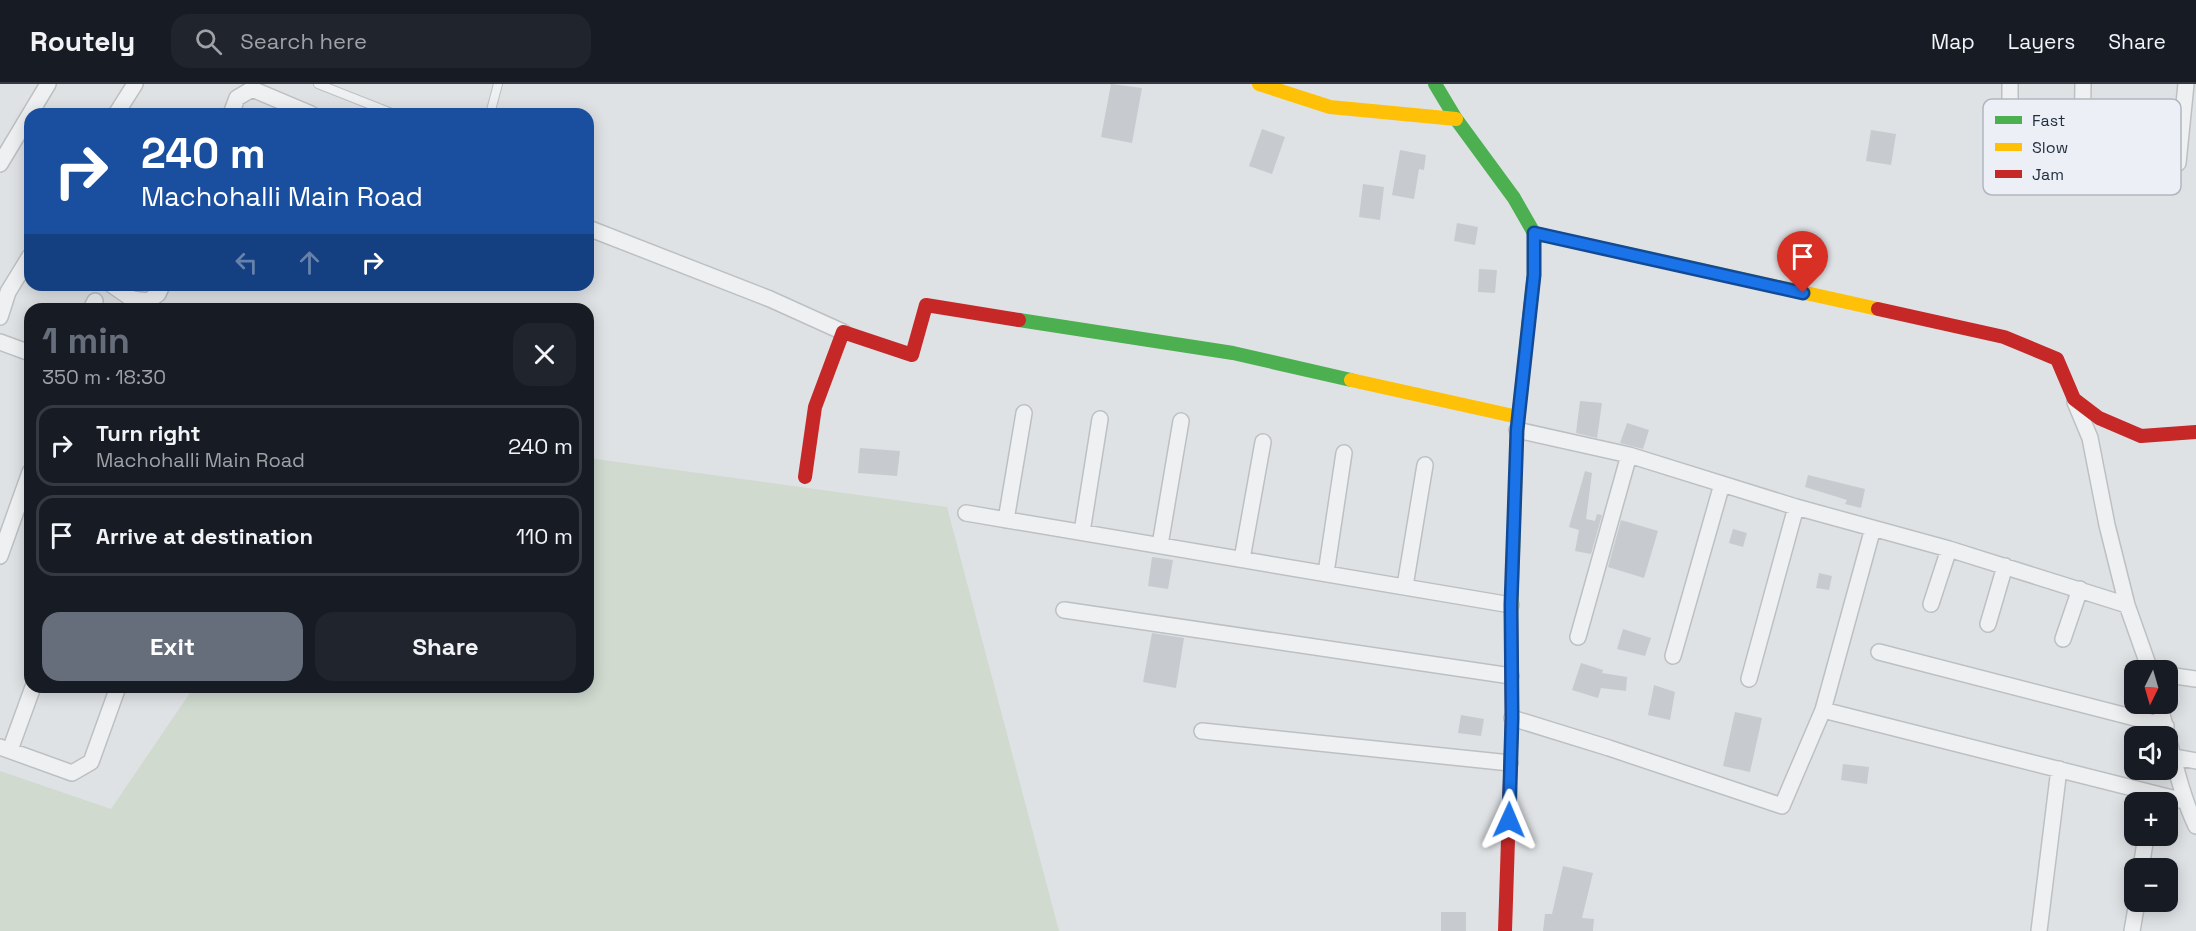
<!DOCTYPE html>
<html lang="en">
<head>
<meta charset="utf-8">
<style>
	:root { --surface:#171b24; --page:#20242c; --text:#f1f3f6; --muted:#9ea1a6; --line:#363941; --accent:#656e7a }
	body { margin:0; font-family:"Space Grotesk",sans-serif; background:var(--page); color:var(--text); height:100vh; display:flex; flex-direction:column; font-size:22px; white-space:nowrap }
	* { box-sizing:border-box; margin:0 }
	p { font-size:20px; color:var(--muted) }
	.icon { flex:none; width:33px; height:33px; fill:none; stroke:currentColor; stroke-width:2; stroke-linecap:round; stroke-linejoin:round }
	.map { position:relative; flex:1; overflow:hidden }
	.details { position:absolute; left:24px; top:219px; width:570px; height:390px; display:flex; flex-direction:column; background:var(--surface); border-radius:18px; box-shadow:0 3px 15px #0003 }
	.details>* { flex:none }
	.hud { position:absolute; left:24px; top:24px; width:570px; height:183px; border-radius:18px; box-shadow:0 3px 15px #0003; background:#1a4fa0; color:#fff; overflow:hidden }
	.needle { width:39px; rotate:185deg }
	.tools { position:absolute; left:2124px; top:576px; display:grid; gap:12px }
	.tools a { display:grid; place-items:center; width:54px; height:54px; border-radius:12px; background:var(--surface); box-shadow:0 3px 15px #0003; font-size:30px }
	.pin { position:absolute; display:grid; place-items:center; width:51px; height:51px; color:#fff; margin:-62px -26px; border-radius:50% 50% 50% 0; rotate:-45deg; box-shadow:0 0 6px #0007 }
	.pin .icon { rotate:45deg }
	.me { position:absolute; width:66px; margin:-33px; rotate:1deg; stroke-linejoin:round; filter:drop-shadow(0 0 4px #0008) }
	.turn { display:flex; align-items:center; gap:21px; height:126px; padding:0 18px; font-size:27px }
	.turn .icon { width:78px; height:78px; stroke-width:2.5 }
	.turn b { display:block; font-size:42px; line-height:51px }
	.lanes { display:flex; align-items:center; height:57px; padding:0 18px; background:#0003; justify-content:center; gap:30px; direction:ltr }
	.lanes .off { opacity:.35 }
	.round { display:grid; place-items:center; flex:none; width:63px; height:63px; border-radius:18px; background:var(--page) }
	.overview { display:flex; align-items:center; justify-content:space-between; height:102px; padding:0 18px }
	h1 { font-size:36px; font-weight:700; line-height:45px; color:var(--accent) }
	.action { display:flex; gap:12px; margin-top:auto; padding:12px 18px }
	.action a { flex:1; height:69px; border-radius:18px; background:var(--accent); color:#fff; font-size:24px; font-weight:700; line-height:69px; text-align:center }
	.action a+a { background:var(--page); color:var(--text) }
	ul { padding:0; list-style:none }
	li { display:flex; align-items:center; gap:18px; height:81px; margin:0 12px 9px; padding:0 6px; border:3px solid var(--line); border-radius:18px }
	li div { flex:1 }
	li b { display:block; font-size:22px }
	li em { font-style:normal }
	header { display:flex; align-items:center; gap:36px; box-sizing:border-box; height:84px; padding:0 30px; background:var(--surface); border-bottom:2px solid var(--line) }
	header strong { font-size:28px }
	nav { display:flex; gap:33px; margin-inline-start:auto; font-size:21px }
	.search { width:420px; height:54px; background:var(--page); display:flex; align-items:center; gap:15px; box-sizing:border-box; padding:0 21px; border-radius:18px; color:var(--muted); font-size:22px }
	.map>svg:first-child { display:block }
	.green { fill:#d0dacf }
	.building { fill:#c7cace }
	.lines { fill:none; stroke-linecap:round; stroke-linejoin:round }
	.lane-casing { stroke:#bdc0c3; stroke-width:10 }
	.street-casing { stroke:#bdc0c3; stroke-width:18 }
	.lane { stroke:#eff0f2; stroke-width:8 }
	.street { stroke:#eff0f2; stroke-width:15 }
	.fast { stroke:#4caf50; stroke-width:14 }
	.slow { stroke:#ffc107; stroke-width:14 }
	.jam { stroke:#c62828; stroke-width:14 }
	.route-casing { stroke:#114b97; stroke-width:15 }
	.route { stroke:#1a73e8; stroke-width:10 }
	.key { fill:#ecf0f6; stroke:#b0b6bf; stroke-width:1.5 }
	.key-label { font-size:16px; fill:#242f40 }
</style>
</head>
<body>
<header>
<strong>Routely</strong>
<div class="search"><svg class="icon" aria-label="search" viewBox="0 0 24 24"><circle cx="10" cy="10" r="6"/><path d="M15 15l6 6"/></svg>Search here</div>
<nav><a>Map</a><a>Layers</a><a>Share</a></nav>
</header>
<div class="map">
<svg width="2196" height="847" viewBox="0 0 2196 847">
	<rect width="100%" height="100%" fill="#dfe2e5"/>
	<path class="green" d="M588 374 947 423 1059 847H0V687L111 725 194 603H588Z"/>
	<path class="building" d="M1111 0 1142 4 1132 59 1101 53Z
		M1262 45 1285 53 1272 90 1249 82Z
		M1871 46 1896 50 1891 81 1866 77Z
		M1400 66 1426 71 1424 86 1419 85 1414 115 1392 111Z
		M1363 100 1384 103 1380 136 1359 133Z
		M1457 139 1478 143 1475 161 1454 157Z
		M1479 185 1497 186 1495 209 1478 208Z
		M1580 317 1602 319 1597 354 1576 349Z
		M1627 339 1649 346 1643 365 1620 359Z
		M860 364 900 367 897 392 858 389Z
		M1585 387 1592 389 1586 435 1595 437 1597 430 1602 431 1591 470 1575 467 1579 446 1569 443Z
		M1808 391 1865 405 1861 424 1845 420 1847 416 1805 403Z
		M1621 436 1658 447 1644 494 1608 483Z
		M1733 445 1747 449 1743 463 1729 459Z
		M1152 473 1173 476 1168 505 1148 502Z
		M1819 489 1832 492 1829 506 1816 504Z
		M1623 545 1651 554 1645 572 1617 565Z
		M1152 549 1184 554 1176 604 1143 598Z
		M1581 579 1603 586 1602 589 1627 593 1626 607 1601 604 1598 614 1572 606Z
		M1654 601 1675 608 1670 636 1648 631Z
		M1735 628 1762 634 1750 688 1723 682Z
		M1461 631 1484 635 1481 652 1458 649Z
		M1843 680 1869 683 1867 700 1841 696Z
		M1563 782 1593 789 1582 834 1594 835 1593 847H1543L1545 830H1552Z
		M1441 828H1466V847H1441Z"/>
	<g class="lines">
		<g class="lane-casing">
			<path id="lane" d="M318 0 394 30
				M490 30 498 0"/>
		</g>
		<g class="street-casing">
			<path id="street" d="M116 30 135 0
				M231 30 237 14 252 5 311 30
				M2010 44V0
				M2082 65 2083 0
				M2178 79 2186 0
				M0 80 48 0
				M588 144 770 215 843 248
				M112 201 132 215 148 217 158 210 162 201
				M91 225 95 217
				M0 233 8 208 30 172
				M0 258 30 269
				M2075 318 2090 354 2107 441 2127 521 2150 586
				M1517 346 1629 371 1796 423 1949 465 2127 521
				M966 429 1511 521
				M1006 436 1024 329
				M1082 448 1100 335
				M1160 461 1181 337
				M0 472 30 388
				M1242 475 1263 358
				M1326 489 1344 369
				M1405 502 1425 381
				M1931 520 1949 465
				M1064 526 1511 592
				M1988 540 2005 482
				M1578 553 1629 371
				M2063 555 2080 505
				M1879 568 2166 642
				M1673 572 1722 400
				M2168 591 2196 595
				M1749 595 1796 423
				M2159 620C2171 660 2178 704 2196 742
				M1823 626 2184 717
				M1512 634 1609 664 1782 722 1823 626 1873 444
				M1202 647 1510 679
				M0 663 72 689 91 678 118 603
				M10 666 33 603
				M2175 673 2196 677
				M2141 784 2146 752
				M2039 847 2059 685
				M2132 847 2137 818"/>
		</g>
		<use href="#lane" class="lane"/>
		<use href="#street" class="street"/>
		<path class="fast" d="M1435 0 1456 35 1514 114 1534 149V191L1528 244
			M1019 236 1233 269 1351 296"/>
		<path class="slow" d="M1259 0 1330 23 1456 35
			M1534 149 1878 225
			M1351 296 1518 333
			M1511 532 1517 346 1528 244"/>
		<path class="jam" d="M1878 225 2004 253 2057 275 2074 315 2099 334 2141 352 2196 348
			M805 393 815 323 843 248 912 271 926 221 1019 236
			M1505 847 1512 634 1511 532"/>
	</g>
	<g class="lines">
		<g class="route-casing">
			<path id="route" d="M1509 736 1512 634 1511 521 1517 346 1534 191V149L1803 209"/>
		</g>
		<use href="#route" class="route"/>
	</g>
	<rect x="1983" y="15" width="198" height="96" rx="9" class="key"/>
	<rect x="1995" y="32" width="27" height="8" fill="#4caf50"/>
	<rect x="1995" y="59" width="27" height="8" fill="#ffc107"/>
	<rect x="1995" y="86" width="27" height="8" fill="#c62828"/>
	<g class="key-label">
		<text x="2032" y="42">Fast</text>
		<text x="2032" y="69">Slow</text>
		<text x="2032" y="96">Jam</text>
	</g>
</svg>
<div class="tools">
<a><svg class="needle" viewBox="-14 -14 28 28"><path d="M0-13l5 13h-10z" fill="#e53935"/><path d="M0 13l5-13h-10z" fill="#9ea1a6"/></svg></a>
<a><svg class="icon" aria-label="sound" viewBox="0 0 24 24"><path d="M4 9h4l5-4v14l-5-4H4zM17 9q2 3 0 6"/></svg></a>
<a>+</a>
<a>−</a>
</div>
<div class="pin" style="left:1803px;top:209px;background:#d93025"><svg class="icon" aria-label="arrive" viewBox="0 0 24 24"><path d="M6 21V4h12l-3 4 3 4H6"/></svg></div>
<svg class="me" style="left:1509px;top:736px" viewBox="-20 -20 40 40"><path d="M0-17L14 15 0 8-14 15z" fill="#1a73e8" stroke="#fff" stroke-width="4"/></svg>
<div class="hud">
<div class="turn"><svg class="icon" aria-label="right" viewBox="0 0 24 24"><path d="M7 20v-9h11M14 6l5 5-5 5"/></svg><div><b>240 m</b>Machohalli Main Road</div></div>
<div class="lanes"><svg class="icon off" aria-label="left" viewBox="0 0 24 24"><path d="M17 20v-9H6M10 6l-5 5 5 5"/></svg><svg class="icon off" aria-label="ahead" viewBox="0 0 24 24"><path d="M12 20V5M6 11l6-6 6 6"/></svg><svg class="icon" aria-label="right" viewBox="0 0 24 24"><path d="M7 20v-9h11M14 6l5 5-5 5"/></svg></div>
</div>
<section class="details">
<div class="overview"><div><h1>1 min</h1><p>350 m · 18:30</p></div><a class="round"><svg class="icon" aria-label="close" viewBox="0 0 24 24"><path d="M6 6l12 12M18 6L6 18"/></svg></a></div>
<ul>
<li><svg class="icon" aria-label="right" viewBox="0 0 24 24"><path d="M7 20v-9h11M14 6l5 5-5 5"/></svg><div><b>Turn right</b><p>Machohalli Main Road</p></div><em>240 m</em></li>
<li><svg class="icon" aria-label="arrive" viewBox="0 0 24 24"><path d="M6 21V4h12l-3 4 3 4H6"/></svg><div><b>Arrive at destination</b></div><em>110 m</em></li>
</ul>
<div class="action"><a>Exit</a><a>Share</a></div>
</section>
</div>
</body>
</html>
